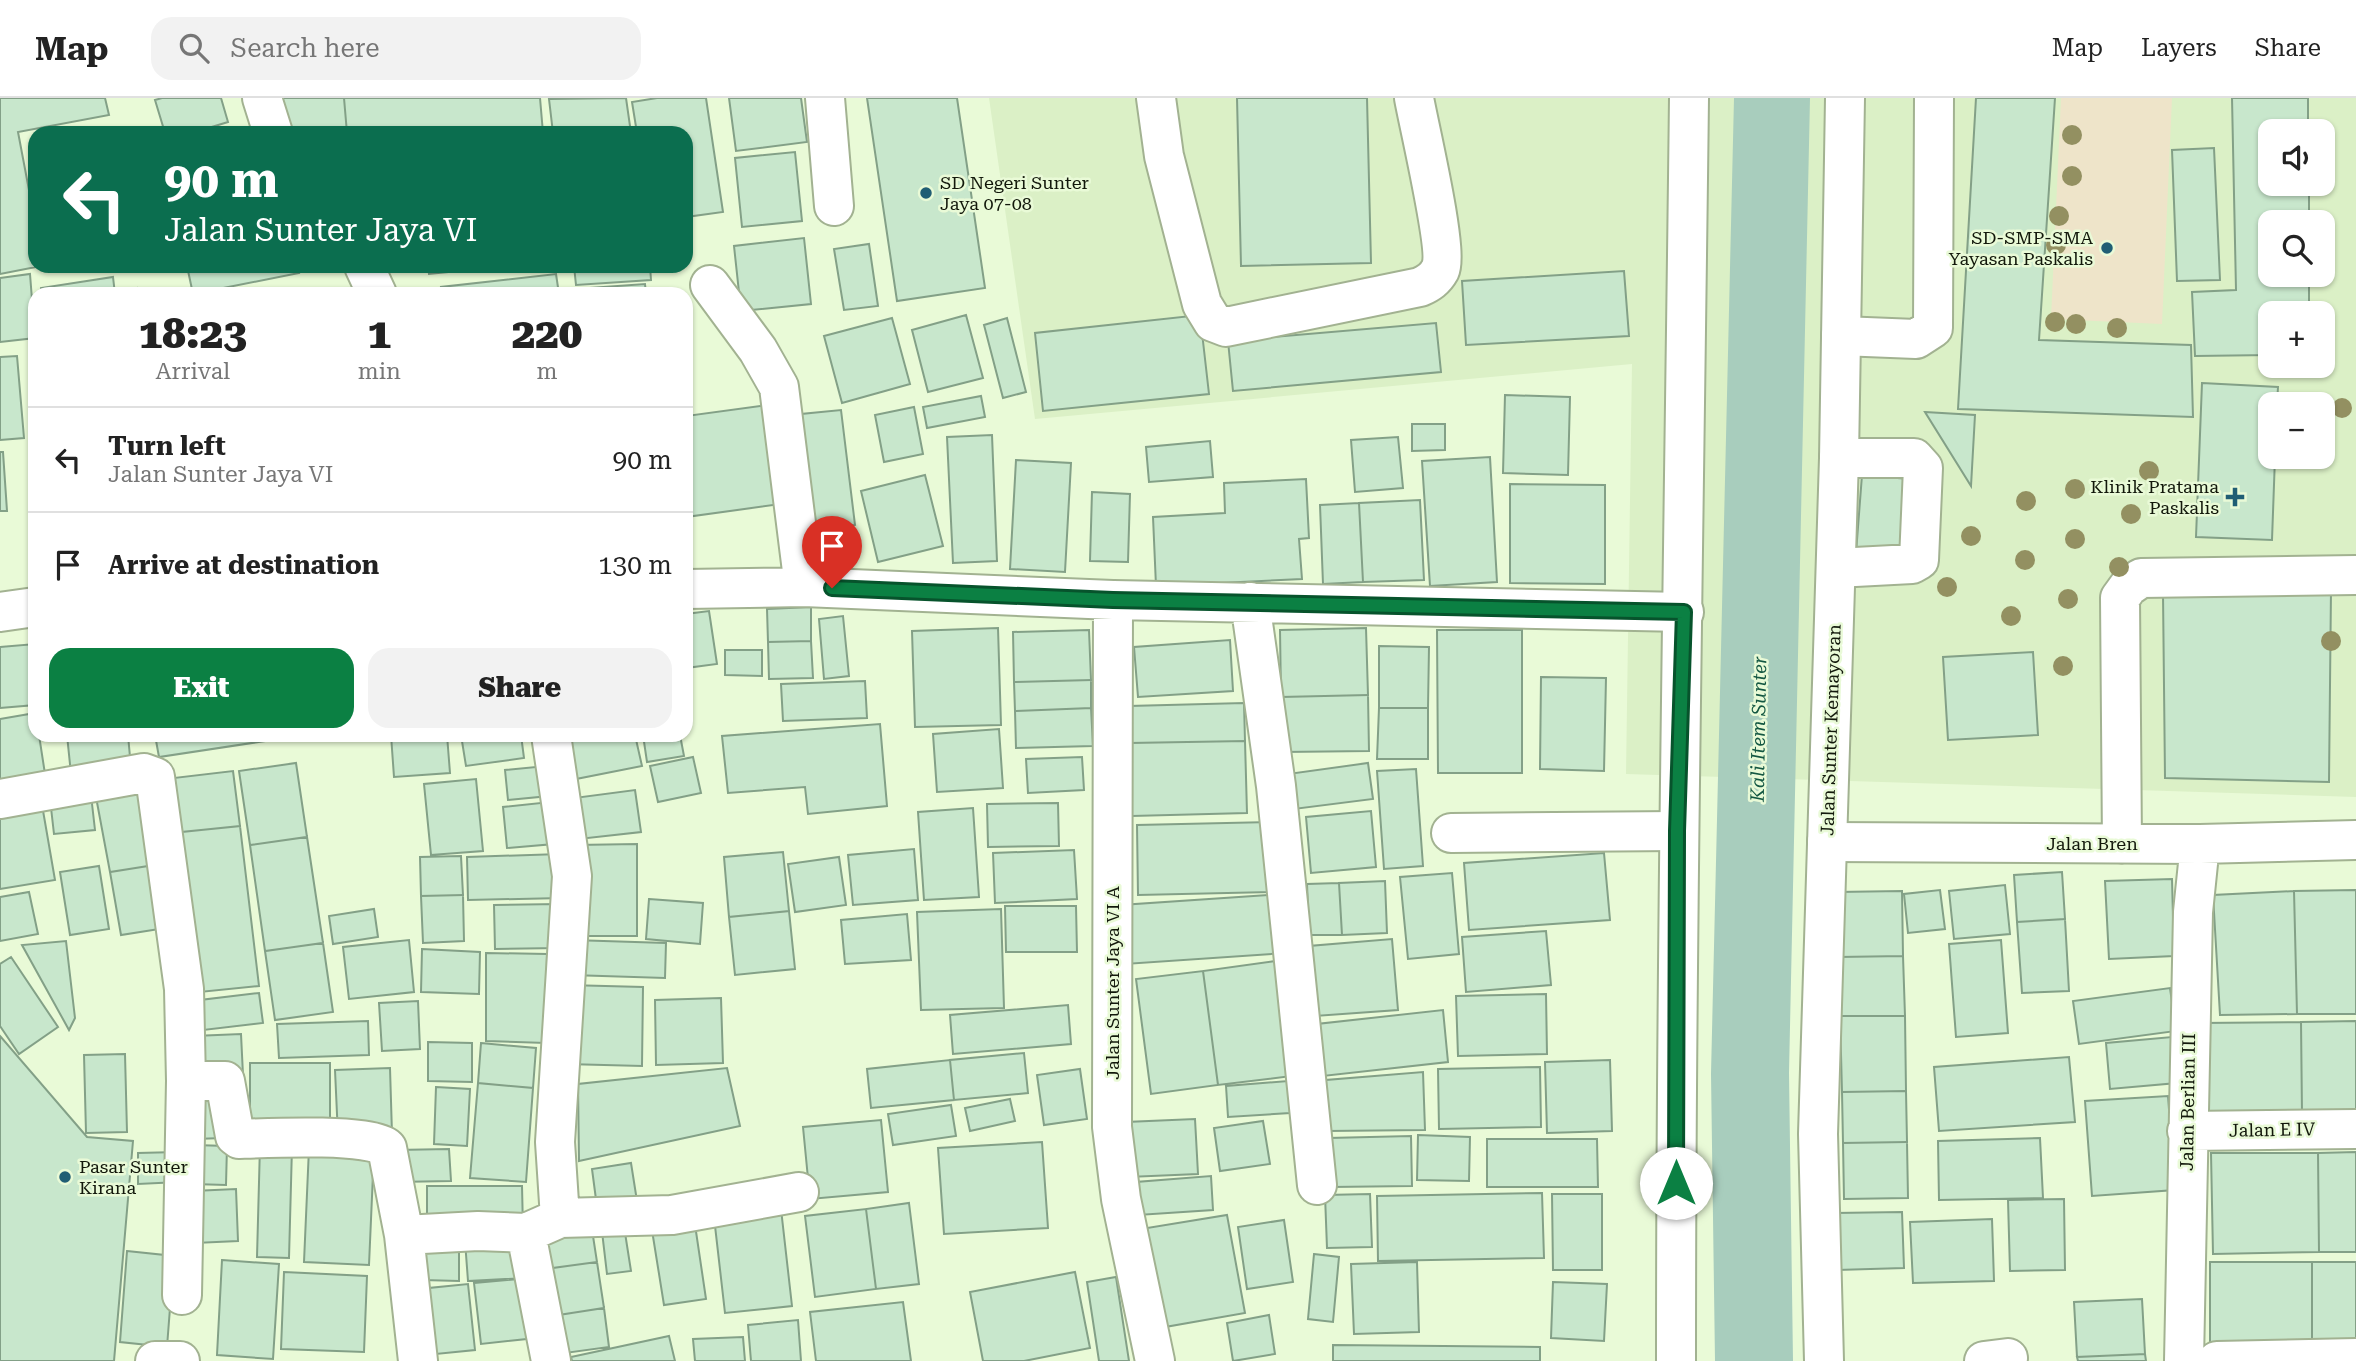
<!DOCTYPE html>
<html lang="en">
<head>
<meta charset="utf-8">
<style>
	:root { --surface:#fff; --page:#f2f2f2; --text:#222; --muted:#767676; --line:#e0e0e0; --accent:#0b8043 }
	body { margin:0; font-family:"Roboto Serif",serif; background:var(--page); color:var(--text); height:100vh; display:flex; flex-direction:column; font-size:26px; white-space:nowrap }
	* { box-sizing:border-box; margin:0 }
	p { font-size:23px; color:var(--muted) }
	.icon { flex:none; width:38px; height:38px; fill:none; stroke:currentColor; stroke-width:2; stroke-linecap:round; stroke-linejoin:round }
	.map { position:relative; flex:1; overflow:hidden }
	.sheet { position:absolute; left:28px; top:189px; width:665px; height:455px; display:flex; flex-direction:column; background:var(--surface); border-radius:21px; box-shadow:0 2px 5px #0004 }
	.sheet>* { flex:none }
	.guide { position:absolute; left:28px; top:28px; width:665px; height:147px; border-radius:21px; box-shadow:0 2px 5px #0004; background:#0b6e4f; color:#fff; overflow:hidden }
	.tools { position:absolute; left:2258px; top:21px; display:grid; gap:14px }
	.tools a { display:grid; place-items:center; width:77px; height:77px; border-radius:14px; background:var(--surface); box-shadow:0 2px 5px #0004; font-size:35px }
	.pin { position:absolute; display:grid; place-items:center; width:60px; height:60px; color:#fff; margin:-72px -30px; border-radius:50% 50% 50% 0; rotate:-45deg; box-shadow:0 0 7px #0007 }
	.pin .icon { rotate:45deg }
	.me { position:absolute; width:77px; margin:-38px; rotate:0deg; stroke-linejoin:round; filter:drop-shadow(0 0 5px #0008) }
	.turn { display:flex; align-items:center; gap:24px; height:147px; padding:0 21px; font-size:32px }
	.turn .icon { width:91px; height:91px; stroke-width:2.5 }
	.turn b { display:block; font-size:49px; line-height:60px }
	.eta { display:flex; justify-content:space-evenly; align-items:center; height:119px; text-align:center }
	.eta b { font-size:42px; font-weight:800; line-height:49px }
	.primary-button { display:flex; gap:14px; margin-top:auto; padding:14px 21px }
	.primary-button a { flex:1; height:80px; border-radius:21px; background:var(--accent); color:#fff; font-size:28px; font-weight:800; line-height:80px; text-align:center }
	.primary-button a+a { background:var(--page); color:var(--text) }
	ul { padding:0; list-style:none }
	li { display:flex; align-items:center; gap:21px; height:105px; padding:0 21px; border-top:2px solid var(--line) }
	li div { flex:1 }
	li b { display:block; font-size:26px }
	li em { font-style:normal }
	header { display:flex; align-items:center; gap:42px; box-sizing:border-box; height:98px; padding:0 35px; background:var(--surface); border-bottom:2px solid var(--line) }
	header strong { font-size:33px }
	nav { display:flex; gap:38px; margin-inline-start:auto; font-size:24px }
	.search { width:490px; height:63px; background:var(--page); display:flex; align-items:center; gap:18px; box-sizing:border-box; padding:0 24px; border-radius:21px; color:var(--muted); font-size:26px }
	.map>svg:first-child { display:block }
	.built { fill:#dbf0c6; fill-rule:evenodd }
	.green { fill:#eee4c9 }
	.water { fill:#a8cdbd }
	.building { fill:#c8e7cc; stroke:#83a087; stroke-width:2 }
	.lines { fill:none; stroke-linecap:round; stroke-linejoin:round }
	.minor-casing { stroke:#a2b291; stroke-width:42 }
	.major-casing { stroke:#a2b291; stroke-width:42 }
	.minor { stroke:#fff; stroke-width:38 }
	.major { stroke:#fff; stroke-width:38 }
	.tree { fill:#939061 }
	.route-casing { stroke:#07532c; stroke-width:18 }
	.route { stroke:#0b8043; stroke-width:12 }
	.poi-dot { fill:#205e74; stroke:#e9fad7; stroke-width:2.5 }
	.labels { text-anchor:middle; stroke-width:5; stroke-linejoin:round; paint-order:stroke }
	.poi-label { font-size:18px; fill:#12180b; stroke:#e9fad7; text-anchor:start }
	.street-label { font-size:18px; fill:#12180b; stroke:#e9fad7 }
	.water-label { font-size:19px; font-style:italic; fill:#135742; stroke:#e9fad7 }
</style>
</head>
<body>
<header>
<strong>Map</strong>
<div class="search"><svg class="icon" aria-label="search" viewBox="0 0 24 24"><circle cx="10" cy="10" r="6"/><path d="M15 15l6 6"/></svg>Search here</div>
<nav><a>Map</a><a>Layers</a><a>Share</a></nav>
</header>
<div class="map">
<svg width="2356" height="1263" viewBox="0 0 2356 1263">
	<rect width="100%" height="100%" fill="#e9fad7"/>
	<path class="built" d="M989 0H2356V699L1626 676 1632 266 1035 321ZM2270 33H2322V86H2270ZM2270 124H2322V177H2270ZM2270 215H2322V268H2270ZM2270 306H2322V359H2270Z"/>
	<path class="green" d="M2061 0H2172L2162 226 2051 221Z"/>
	<path class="water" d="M1734 0H1810L1789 975 1793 1263H1715L1711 976Z"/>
	<path class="building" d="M0 0H105L109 17 18 34 32 108 35 107V168H41L0 176Z
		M162 0H221L228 24 192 35H165L155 2Z
		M276 0H344L347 35H289Z
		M344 0H540L543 35H347Z
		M626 0 631 35H553L549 1Z
		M657 0H706L723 114 686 119V35H637L632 4Z
		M729 0H801L807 44 736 53Z
		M867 0H957L985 190 897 203Z
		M1237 0H1367L1371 165 1241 168Z
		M1976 0H2055L2039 242 2191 247 2193 319 1958 311Z
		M2232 0H2308V33H2270V86H2309V124H2270V177H2309V215H2270V257L2195 258 2192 194 2236 192Z
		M2214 50 2220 182 2177 183 2172 52Z
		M795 54 802 123 742 129 735 60Z
		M804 140 811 206 741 213 734 148Z
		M869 146 878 208 844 212 834 151Z
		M187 168H297L299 175 193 196Z
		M428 168H510L429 176Z
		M574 168H650L651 182 576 187Z
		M1624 173 1629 238 1466 247 1462 183Z
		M30 176 35 240 0 244V180Z
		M556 176 559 196H442L441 189Z
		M113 179 115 196H41V190Z
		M645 186 646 196H576V191Z
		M138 190 176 196H138Z
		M966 217 983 280 928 294 912 232Z
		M1200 217 1209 296 1043 313 1035 235Z
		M892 220 910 286 842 305 824 238Z
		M1007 220 1026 294 1003 300 984 227Z
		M1436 225 1441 274 1233 293 1228 243Z
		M17 258 24 340 0 342V259Z
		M2202 285 2278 289 2277 306H2270V359H2275L2272 442 2196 439Z
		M1505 297 1570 299 1568 377 1503 375Z
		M981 298 985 319 927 330 923 309Z
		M767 307 781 406 686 419V318Z
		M914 309 923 356 884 364 875 317Z
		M841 312 855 427 805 433 791 317Z
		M1925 314 1975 317 1971 388Z
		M1412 326H1445V352L1412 353Z
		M992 337 997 463 953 465 947 339Z
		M1398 339 1403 390 1355 394 1351 342Z
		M1210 343 1213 379 1149 384 1146 349Z
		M0 354H3L7 413H0Z
		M1490 359 1497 484 1430 488 1422 363Z
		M1016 362 1071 365 1065 474 1010 471Z
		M925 377 943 448 878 464 861 393Z
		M1862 377 1909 381 1902 459 1856 455Z
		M1306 381 1309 440 1299 441 1302 481 1156 488 1153 419 1225 415 1224 385Z
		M1510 386 1605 387V486L1510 485Z
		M1092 394 1130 396 1128 464 1090 463Z
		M1420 402 1424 482 1363 484 1359 405Z
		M1359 405 1363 484 1323 486 1320 407Z
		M2331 491 2329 684 2165 680 2163 496Z
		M811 509V543L768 544 767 511Z
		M709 513 717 566 686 570V516Z
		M843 518 849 578 824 581 819 521Z
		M998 530 1001 627 915 629 912 533Z
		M1366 530 1368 597 1281 599 1280 532Z
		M1089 532 1091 582 1014 584 1013 534Z
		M1437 532H1522V675H1438Z
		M1230 542 1233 593 1138 599 1134 549Z
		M811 543 813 580 769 581 768 544Z
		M35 546V607L0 610V549Z
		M1379 548 1429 549 1428 610H1379Z
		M725 552H762V578L725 577Z
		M2033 554 2038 637 1948 642 1943 559Z
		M1541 579 1606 580 1604 673 1540 671Z
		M1091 582V610L1015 613 1014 584Z
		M865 583 867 620 783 623 781 586Z
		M1368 597 1369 653 1283 654 1281 599Z
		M1244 605 1245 643 1130 645 1129 608Z
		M1091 610 1093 648 1016 650 1015 613Z
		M1379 610H1428V661H1377Z
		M35 615V637H39L45 676 0 684V621Z
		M880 626 887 708 808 716 805 689 728 695 722 638Z
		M999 631 1003 690 937 694 933 636Z
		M67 637H128L131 670 71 676Z
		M155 637H305L159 659Z
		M391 637H447L450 675 394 679Z
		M461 637H521L524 660 466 668Z
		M592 637H635L642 668 576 681 568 642Z
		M643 637H680L684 658 647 664Z
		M1245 643 1247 715 1132 718 1130 645Z
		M693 659 701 695 658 704 650 668Z
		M1082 659 1084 692 1028 695 1026 661Z
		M296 665 307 739 250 747 239 673Z
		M1368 665 1373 701 1294 711 1288 676Z
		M546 668 549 698 508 702 505 672Z
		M1416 671 1423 768 1384 771 1377 673Z
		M233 673 240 728 172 735 165 681Z
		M476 681 483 753 431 757 424 686Z
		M148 690 161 766 110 774 96 699Z
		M635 692 641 734 579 741 574 700Z
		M91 697 95 732 54 736 50 701Z
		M41 701 55 782 0 791V708Z
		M550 704 554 746 507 750 503 709Z
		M1058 705 1059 748 988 749 987 706Z
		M973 710 979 799 924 802 918 714Z
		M1371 713 1376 769 1311 775 1306 719Z
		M1271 724 1272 794 1138 797 1137 727Z
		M240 728 259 888 190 895 172 735Z
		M307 739 323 845 265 853 250 747Z
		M637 746V838H577L576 747Z
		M914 751 918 802 853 807 848 757Z
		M1074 752 1077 801 995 805 993 755Z
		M783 754 789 813 729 819 724 759Z
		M1604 755 1610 822 1469 832 1464 765Z
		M560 756 562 800 468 802 467 759Z
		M461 758 463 797 421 798 420 759Z
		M839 759 846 807 795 814 788 766Z
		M161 766 172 829 121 837 110 774Z
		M99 768 109 831 70 837 60 774Z
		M2062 774 2065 821 2017 824 2014 777Z
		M1452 775 1459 856 1408 861 1400 779Z
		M2172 781 2174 858 2109 861 2105 783Z
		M1385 783 1387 835 1342 837 1339 785Z
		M1339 785 1342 837H1309L1307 786Z
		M2005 787 2010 836 1954 841 1949 793Z
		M1940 792 1945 831 1908 835 1904 796Z
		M2356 792V916H2297L2294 793Z
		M1902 793 1903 858 1839 859 1837 794Z
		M2294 793 2297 916 2220 917 2213 797Z
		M29 794 38 836 0 843V799Z
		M1282 796 1286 855 1125 866 1121 807Z
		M463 797 464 843 423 845 421 798Z
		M649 801 703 805 700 846 646 841Z
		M559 806V850L495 851 494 807Z
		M1005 808H1076L1077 854H1006Z
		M374 811 378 839 333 846 329 818Z
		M1001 811 1004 910 921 912 917 814Z
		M789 813 795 871 735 877 729 819Z
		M907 816 911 862 845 866 841 822Z
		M2065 821 2069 893 2022 895 2017 824Z
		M1546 833 1551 887 1466 894 1462 839Z
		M1392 841 1398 912 1315 918 1309 848Z
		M409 842 414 894 349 901 343 849Z
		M572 842 666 845 665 880 571 877Z
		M2001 842 2008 935 1956 939 1949 846Z
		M66 843 75 920 69 932 22 847Z
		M323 845 333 914 275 922 265 853Z
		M422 851 480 854 479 896 421 894Z
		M486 855 547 856 546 945 486 943Z
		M1903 858 1905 918H1840L1839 859Z
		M11 859 58 929 19 956 0 928V866Z
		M1276 863 1292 978 1218 987 1203 873Z
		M1203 873 1218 987 1151 996 1136 881Z
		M567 887 643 889 642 968 566 966Z
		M2170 890 2176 933 2079 946 2073 903Z
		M259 895 263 925 195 933 192 903Z
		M1546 896 1547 956 1458 958 1456 898Z
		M721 900 723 965 656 967 655 902Z
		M418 903 420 951 382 953 379 905Z
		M1068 907 1071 946 953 956 950 917Z
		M1443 912 1448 964 1323 978 1317 926Z
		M1840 918H1905L1906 993 1842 994Z
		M368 923 369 957 279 960 277 926Z
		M2356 923V1016H2302L2301 924Z
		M2301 924 2302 1016 2201 1017 2200 925Z
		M241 936 243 977 196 980 194 938Z
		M0 938 87 1039 133 1043 114 1263H0Z
		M2172 939 2177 985 2110 991 2106 945Z
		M428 944 472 945V984L428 983Z
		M481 945 536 950 533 990 478 985Z
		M1024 955 1028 995 954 1002 950 962Z
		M125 956 127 1034 86 1035 84 957Z
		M2069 959 2075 1024 1939 1033 1934 969Z
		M950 962 954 1002 871 1010 867 971Z
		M1610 962 1612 1033 1547 1035 1545 964Z
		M250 965H330V1031L250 1030Z
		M1540 969 1541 1029 1439 1031 1438 971Z
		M390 970 392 1036 338 1038 335 972Z
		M727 970 740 1028 579 1063 578 986Z
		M1080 971 1087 1021 1044 1027 1037 977Z
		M1423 974 1425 1032 1327 1033 1326 982Z
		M1288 983 1290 1015 1228 1019 1226 988Z
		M478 985 533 990 526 1084 470 1080Z
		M436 989 470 991 467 1048 434 1046Z
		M1906 993 1907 1044 1843 1045 1842 994Z
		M220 995 223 1040 195 1041 192 996Z
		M2168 998 2175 1092 2092 1098 2085 1003Z
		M1010 1001 1015 1023 970 1033 965 1010Z
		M951 1007 956 1038 893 1047 888 1016Z
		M1195 1021 1198 1076 1128 1079 1126 1024Z
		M881 1022 888 1094 810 1101 803 1029Z
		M1263 1023 1270 1066 1220 1073 1214 1030Z
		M1418 1037 1470 1039 1469 1083 1417 1082Z
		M1411 1038 1412 1088 1331 1089 1329 1040Z
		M2040 1040 2043 1100 1939 1102 1938 1043Z
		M1487 1041H1597L1598 1089H1487Z
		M1042 1044 1048 1130 944 1136 938 1050Z
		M1907 1044 1908 1100 1844 1101 1843 1045Z
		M194 1047 227 1048 226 1087 193 1086Z
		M260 1047 292 1049 289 1160 257 1159Z
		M309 1050 374 1053 369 1167 304 1164Z
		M449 1051 451 1083 396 1084V1052Z
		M177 1054 179 1084 138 1086V1055Z
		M2356 1054V1154H2319L2318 1055Z
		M2211 1055H2318L2319 1154 2213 1156Z
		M631 1065 637 1103 597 1109 592 1071Z
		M1211 1078 1213 1112 1138 1117 1136 1084Z
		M427 1088H522L523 1131H427Z
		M236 1091 238 1143 195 1145 193 1093Z
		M1542 1095 1544 1160 1378 1163 1377 1098Z
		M1370 1096 1372 1149 1327 1150 1325 1097Z
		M1552 1096H1602V1172H1553Z
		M2064 1101 2065 1172 2010 1173 2008 1102Z
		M909 1105 919 1186 876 1191 866 1111Z
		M781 1111 792 1208 725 1215 714 1119Z
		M866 1111 876 1191 815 1199 805 1118Z
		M1902 1114 1904 1170 1837 1172 1835 1115Z
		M1227 1117 1245 1215 1165 1229 1147 1130Z
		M694 1120 706 1201 664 1207 651 1126Z
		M1992 1121 1994 1183 1913 1185 1910 1124Z
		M623 1122 631 1173 607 1176 601 1125Z
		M1284 1122 1293 1184 1247 1191 1238 1129Z
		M591 1125 597 1164 545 1171 540 1132Z
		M524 1139 527 1180 468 1183 465 1143Z
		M423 1142H459V1183L423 1182Z
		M127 1153 174 1158 167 1249 120 1244Z
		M1314 1156 1339 1159 1333 1224 1308 1221Z
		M222 1162 279 1166 273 1261 217 1257Z
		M597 1164 604 1210 552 1218 545 1171Z
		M1417 1164 1419 1234 1354 1236 1351 1166Z
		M2210 1164H2312V1245H2210Z
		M2312 1164H2356V1245H2312Z
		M284 1174 367 1178 364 1254 281 1251Z
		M1075 1174 1090 1250 1024 1263H983L970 1194Z
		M1116 1179 1129 1263H1099L1087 1184Z
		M529 1180 536 1240 481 1246 474 1185Z
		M1553 1184 1607 1186 1604 1243 1551 1240Z
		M468 1186 475 1252 436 1256 429 1190Z
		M2142 1201 2145 1256 2077 1259 2074 1204Z
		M903 1204 911 1263H816L810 1214Z
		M604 1210 609 1249 558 1256 552 1218Z
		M1269 1217 1275 1256 1233 1263 1227 1225Z
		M798 1222 801 1263H751L748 1227Z
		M669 1238 675 1263H572L571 1259Z
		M743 1239 745 1263H695L693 1241Z
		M1333 1247 1540 1249V1263H1333Z
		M2145 1256 2146 1263H2078L2077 1259Z"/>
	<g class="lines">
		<g class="minor-casing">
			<path id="minor" d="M262 0 273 35
				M825 0 834 108
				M1156 0 1164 58 1202 206 1213 224 1226 229 1420 189C1429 185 1435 181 1440 172 1449 153 1419 28 1414 0
				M364 168 377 196
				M710 187 758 252 779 289 804 489
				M1841 238 1916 241 1933 230 1934 0
				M1836 470 1912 466 1919 462 1923 370 1914 360H1839
				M686 491 804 489 1113 502 1684 514
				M1113 502 1112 1029 1121 1101 1155 1263
				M1250 504 1276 688 1317 1087
				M0 514 35 509
				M551 637 572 778 555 1044 560 1120
				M0 701 144 675 155 679 184 891 186 983H225L235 1038 239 1041C266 1040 371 1035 387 1050L404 1137 418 1263
				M1451 735 1677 733
				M1827 744 2200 746 2356 742
				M2122 746 2120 500 2128 489 2141 480 2356 477
				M2187 1033 2356 1031
				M526 1135 551 1263
				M404 1137 478 1133 526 1135 560 1120 672 1117 799 1094
				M182 1197 186 983
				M155 1263H180
				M1984 1263 2008 1260
				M2184 1263 2193 814 2200 746
				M2217 1263 2356 1260"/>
		</g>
		<g class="major-casing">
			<path id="major" d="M1676 1263C1676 842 1684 421 1689 0
				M1824 1263 1818 1036 1839 360 1845 0"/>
		</g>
		<use href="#minor" class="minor"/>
		<use href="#major" class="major"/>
	</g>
	<g class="tree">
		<circle cx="2072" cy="37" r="10"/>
		<circle cx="2072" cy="78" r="10"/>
		<circle cx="2059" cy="118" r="10"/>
		<circle cx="2056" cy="147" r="10"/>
		<circle cx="2055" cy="224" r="10"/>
		<circle cx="2076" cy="226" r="10"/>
		<circle cx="2117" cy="230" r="10"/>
		<circle cx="2342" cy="310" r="10"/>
		<circle cx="2149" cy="373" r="10"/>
		<circle cx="2075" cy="391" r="10"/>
		<circle cx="2026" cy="403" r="10"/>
		<circle cx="2131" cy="416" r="10"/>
		<circle cx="1971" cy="438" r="10"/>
		<circle cx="2075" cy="441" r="10"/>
		<circle cx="2025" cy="462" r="10"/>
		<circle cx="2119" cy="469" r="10"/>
		<circle cx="1947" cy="489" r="10"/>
		<circle cx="2068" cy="501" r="10"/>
		<circle cx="2011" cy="518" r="10"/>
		<circle cx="2331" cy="543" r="10"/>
		<circle cx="2063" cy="568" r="10"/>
	</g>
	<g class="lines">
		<g class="route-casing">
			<path id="route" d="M832 490 1113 502 1684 514 1677 733 1676 1085"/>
		</g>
		<use href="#route" class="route"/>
	</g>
	<g class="poi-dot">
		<circle cx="926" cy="95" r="7"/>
		<circle cx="2107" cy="150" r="7"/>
		<path d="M2231.5 388.5h7v7h7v7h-7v7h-7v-7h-7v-7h7z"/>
		<circle cx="65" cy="1079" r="7"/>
	</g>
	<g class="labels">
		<g class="poi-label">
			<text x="940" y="91">SD Negeri Sunter<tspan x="940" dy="21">Jaya 07-08</tspan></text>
			<text x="2093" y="146" text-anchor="end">SD-SMP-SMA<tspan x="2093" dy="21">Yayasan Paskalis</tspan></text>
			<text x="2219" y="395" text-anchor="end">Klinik Pratama<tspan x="2219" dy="21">Paskalis</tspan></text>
			<text x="79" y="1075">Pasar Sunter<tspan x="79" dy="21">Kirana</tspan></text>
		</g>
		<g class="street-label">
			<text transform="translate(1831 632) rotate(-88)" y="6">Jalan Sunter Kemayoran</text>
			<text x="2092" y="752">Jalan Bren</text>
			<text transform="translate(1113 885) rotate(-90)" y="6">Jalan Sunter Jaya VI A</text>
			<text transform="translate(2188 1004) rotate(-89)" y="6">Jalan Berlian III</text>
			<text transform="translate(2272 1032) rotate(-1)" y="6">Jalan E IV</text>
		</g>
		<g class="water-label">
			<text transform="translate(1758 631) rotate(-89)" y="7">Kali Item Sunter</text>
		</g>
	</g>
</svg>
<div class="tools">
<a><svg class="icon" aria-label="sound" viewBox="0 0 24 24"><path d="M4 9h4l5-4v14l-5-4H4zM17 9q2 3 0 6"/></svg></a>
<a><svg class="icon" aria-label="search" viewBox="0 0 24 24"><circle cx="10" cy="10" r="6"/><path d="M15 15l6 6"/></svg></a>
<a>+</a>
<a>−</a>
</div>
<div class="pin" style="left:832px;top:490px;background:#d93025"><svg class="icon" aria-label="arrive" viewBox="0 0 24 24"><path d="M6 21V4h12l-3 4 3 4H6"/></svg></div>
<svg class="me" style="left:1676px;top:1085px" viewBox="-20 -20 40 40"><circle r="19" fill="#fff"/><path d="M0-13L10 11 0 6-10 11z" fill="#0b8043"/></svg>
<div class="guide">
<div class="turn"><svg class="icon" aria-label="left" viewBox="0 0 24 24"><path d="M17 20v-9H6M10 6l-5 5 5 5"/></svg><div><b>90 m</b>Jalan Sunter Jaya VI</div></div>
</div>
<section class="sheet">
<div class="eta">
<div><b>18:23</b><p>Arrival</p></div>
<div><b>1</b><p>min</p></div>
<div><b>220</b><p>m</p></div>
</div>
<ul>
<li><svg class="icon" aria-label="left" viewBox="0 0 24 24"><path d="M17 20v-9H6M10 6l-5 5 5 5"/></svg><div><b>Turn left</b><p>Jalan Sunter Jaya VI</p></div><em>90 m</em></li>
<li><svg class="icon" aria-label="arrive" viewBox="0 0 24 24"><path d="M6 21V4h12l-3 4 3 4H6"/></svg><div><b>Arrive at destination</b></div><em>130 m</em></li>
</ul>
<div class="primary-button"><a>Exit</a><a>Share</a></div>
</section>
</div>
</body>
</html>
